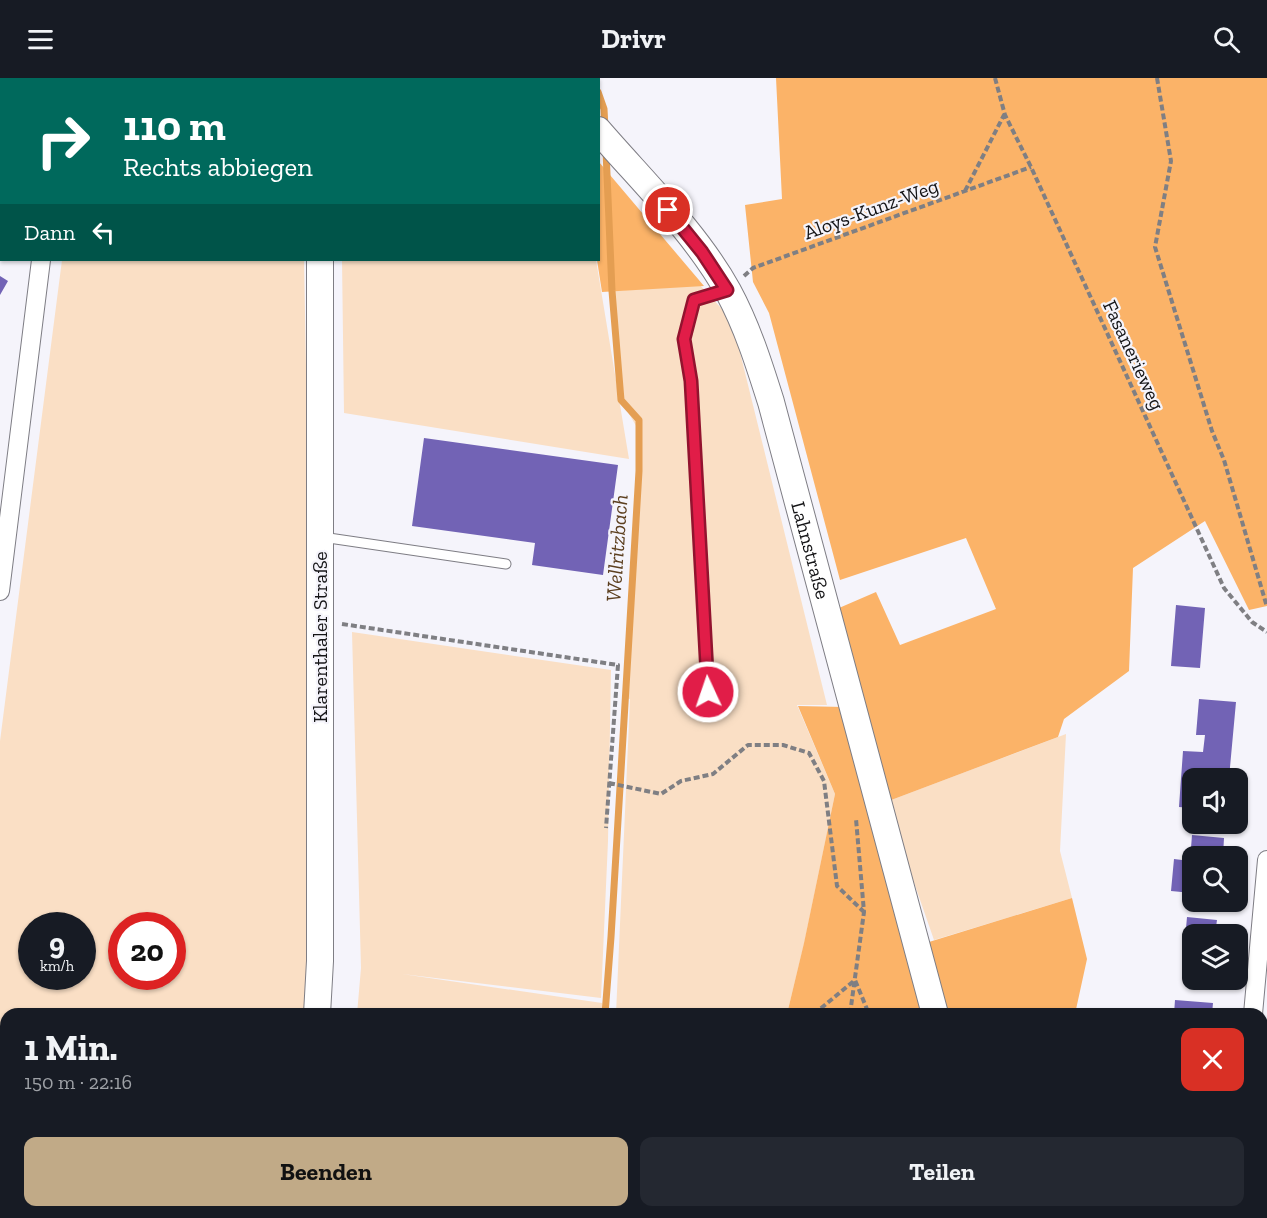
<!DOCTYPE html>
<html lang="de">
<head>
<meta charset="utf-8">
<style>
	:root { --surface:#171b24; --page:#242831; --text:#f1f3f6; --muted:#9ea1a6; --accent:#c1aa87 }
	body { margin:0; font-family:"Zilla Slab",serif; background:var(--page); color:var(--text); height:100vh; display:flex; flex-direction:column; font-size:22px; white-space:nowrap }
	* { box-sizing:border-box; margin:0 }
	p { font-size:20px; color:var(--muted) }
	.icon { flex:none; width:33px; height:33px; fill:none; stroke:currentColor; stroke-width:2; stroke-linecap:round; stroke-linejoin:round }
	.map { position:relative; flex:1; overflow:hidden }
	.sheet { position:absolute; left:0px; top:930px; width:1268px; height:210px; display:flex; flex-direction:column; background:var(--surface); border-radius:18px 18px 0 0; box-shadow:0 2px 4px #0004 }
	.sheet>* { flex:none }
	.hud { position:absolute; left:0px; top:0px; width:600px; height:183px; box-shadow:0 2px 4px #0004; background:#00695c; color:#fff; overflow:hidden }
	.tools { position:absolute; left:1182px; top:690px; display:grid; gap:12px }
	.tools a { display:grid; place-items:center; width:66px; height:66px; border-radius:12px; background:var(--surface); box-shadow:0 2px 4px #0004; font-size:30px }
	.speed { position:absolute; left:18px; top:834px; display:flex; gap:12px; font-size:30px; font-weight:700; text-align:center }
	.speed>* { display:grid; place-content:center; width:78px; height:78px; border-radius:50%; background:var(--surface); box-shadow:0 2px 4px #0004; line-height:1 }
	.speed small { font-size:15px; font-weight:400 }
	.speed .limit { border:9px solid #d22; background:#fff; color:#111 }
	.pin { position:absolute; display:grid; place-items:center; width:51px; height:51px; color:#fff; margin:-26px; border:3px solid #fff; border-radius:50%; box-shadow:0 2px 6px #0007 }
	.me { position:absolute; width:66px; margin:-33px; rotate:357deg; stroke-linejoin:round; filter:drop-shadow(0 0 4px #0008) }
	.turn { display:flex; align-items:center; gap:21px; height:126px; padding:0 24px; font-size:27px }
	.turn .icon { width:78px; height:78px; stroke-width:2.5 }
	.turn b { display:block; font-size:42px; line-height:51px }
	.then { display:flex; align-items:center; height:57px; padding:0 24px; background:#0003; gap:12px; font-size:22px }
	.round { display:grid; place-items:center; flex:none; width:63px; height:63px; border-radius:12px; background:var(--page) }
	.overview { display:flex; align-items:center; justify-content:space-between; height:102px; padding:0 24px }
	h1 { font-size:36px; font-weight:700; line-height:45px }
	.cta { display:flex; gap:12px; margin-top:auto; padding:12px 24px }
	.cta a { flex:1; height:69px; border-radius:12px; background:var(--accent); color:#111; font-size:24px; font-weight:700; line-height:69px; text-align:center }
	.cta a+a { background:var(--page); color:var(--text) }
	header { display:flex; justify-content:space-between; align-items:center; height:78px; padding:0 24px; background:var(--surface); font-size:27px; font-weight:700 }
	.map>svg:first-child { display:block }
	.green { fill:#fadfc5; fill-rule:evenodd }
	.forest { fill:#fbb368 }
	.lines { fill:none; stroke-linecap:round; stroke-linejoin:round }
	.stream { stroke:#e49e52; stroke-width:7 }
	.building { fill:#7263b5 }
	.lane-casing { stroke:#7e7d84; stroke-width:11 }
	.street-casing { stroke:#7e7d84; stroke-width:20 }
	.secondary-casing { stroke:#7e7d84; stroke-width:28 }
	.path { stroke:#7f7f83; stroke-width:4; stroke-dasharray:6 3; stroke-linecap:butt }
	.lane { stroke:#fff; stroke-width:9 }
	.street { stroke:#fff; stroke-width:18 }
	.secondary { stroke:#fff; stroke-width:26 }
	.route-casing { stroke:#92132f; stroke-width:15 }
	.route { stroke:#e11d48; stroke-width:10 }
	.labels { text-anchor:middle; stroke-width:4.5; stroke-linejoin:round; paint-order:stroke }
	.street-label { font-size:20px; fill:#141416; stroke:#f5f4fb }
	.water-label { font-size:21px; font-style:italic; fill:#5c3f1f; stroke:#f5f4fb }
</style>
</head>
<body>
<header><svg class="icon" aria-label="menu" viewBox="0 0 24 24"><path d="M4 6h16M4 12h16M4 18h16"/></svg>Drivr<svg class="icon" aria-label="search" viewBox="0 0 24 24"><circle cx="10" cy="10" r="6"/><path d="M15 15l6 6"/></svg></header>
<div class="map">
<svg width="1267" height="1140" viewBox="0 0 1267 1140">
	<rect width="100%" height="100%" fill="#f5f4fb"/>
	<path class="green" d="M339 0H526L527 1 339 2Z
		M62 182H304L308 393V860L305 936H6V1134H285L284 1140H0V663ZM32 848H82V898H32ZM122 848H172V898H122Z
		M342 182H596L629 381 344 335Z
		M699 206 732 242 827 627H797L835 716 804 866 787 936H616L630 621 626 620 639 353 621 322 614 213Z
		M352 554 611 592 608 763 601 920 402 896 602 925V936H357L361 890Z
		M1066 656 1060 773 1072 820 934 862 886 724Z
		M392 1134H749L748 1140H391Z
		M872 1134H958L960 1140H868Z"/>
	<path class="forest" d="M776 0H1267V528L1249 532 1205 443 1133 490 1129 593 1064 641 1058 659 886 724 839 530 876 514 900 567 996 531 966 460 840 502 769 235 753 204 745 127 782 121Z
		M599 84 704 208 602 214 597 182H598Z
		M798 628 844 629 916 868 1072 820 1087 881 1075 936H787L804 865 835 716Z
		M749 1134H872L868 1140H748Z"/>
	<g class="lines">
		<path class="stream" d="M595 2 596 0
			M598 14 604 31 605 50
			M605 936 611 859 639 393V342L621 322 612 213 606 73
			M588 1140V1134"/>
	</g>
	<path class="building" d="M0 198 8 203 0 217Z
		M424 360 618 387 603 497 532 487 535 465 412 448Z
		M1176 527 1205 530 1200 590 1171 588Z
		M1199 621 1236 624 1229 700H1192V730L1179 729 1183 673 1203 674 1205 657H1196Z
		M1192 757 1224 760 1223 778H1192V815L1171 813 1174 781 1190 783Z
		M1187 839 1217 842 1215 856H1192V896L1182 895Z
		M1175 922 1213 925 1212 936H1174Z
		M1160 1134H1194V1140H1160Z"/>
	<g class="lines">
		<g class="lane-casing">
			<path id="lane" d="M322 459 506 486
				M708 614 691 303 684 261 694 222 725 212"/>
		</g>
		<g class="street-casing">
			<path id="street" d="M67 2V0
				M0 159H2
				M0 513 41 182
				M1253 936 1267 782
				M1235 1140V1134"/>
		</g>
		<g class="secondary-casing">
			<g id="secondary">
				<path d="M320 0V2"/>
				<path d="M552 0 553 2"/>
				<path id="s1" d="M598 52C642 103 696 155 728 213 747 248 759 286 771 324L935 936"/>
				<path d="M317 936 320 883V182"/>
				<path d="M987 1134 989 1140"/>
				<path d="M295 1140 296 1134"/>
			</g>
		</g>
		<path class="path" d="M995 0 1005 37 1031 89 1224 510 1252 544 1267 554
			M1157 0 1171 83 1155 169 1212 353 1224 382 1267 529
			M965 113 1004 37
			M744 198 753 190 1031 89
			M342 546 618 587 606 750
			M609 705 661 716 681 703 713 696 748 667H783L809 675 824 703 837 808 864 834
			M814 936 855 902 869 936
			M850 936 864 834 856 741
			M748 1140 749 1134
			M822 1140 823 1134"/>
		<use href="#lane" class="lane"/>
		<use href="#street" class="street"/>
		<use href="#secondary" class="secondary"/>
	</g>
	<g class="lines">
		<g class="route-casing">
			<path id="route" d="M668 132 702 174 727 212 694 222 684 261 691 303 708 614"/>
		</g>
		<use href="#route" class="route"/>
	</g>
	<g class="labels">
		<g class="street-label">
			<text transform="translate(871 131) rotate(-20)" y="7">Aloys-Kunz-Weg</text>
			<text transform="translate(1134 277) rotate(65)" y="7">Fasanerieweg</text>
			<text dy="7" stroke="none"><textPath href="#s1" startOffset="480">Lahnstraße</textPath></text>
			<text transform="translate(320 559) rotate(-90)" y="7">Klarenthaler Straße</text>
		</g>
		<g class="water-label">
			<text transform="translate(617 470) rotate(-86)" y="7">Wellritzbach</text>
		</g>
	</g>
</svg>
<div class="tools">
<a><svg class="icon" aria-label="sound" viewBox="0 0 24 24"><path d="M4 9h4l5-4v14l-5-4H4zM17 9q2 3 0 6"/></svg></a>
<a><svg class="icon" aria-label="search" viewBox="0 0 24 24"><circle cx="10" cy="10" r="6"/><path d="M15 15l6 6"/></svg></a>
<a><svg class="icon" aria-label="layers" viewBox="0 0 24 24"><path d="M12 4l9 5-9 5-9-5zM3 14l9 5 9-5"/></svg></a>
</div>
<div class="speed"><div>9<small>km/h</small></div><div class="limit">20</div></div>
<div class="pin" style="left:668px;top:132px;background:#d93025"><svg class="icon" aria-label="arrive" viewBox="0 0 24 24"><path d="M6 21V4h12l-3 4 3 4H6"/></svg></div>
<svg class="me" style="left:708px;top:614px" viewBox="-20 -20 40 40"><circle r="17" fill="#e11d48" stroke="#fff" stroke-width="3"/><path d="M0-11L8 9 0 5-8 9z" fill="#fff"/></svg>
<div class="hud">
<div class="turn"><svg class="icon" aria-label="right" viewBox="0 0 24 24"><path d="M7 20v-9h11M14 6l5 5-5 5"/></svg><div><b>110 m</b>Rechts abbiegen</div></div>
<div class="then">Dann<svg class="icon" aria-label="left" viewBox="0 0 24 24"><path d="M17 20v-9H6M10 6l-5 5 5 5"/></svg></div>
</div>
<section class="sheet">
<div class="overview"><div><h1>1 Min.</h1><p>150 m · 22:16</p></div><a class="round" style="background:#d93025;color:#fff"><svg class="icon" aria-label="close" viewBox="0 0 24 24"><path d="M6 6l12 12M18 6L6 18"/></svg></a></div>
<div class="cta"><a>Beenden</a><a>Teilen</a></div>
</section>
</div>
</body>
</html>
